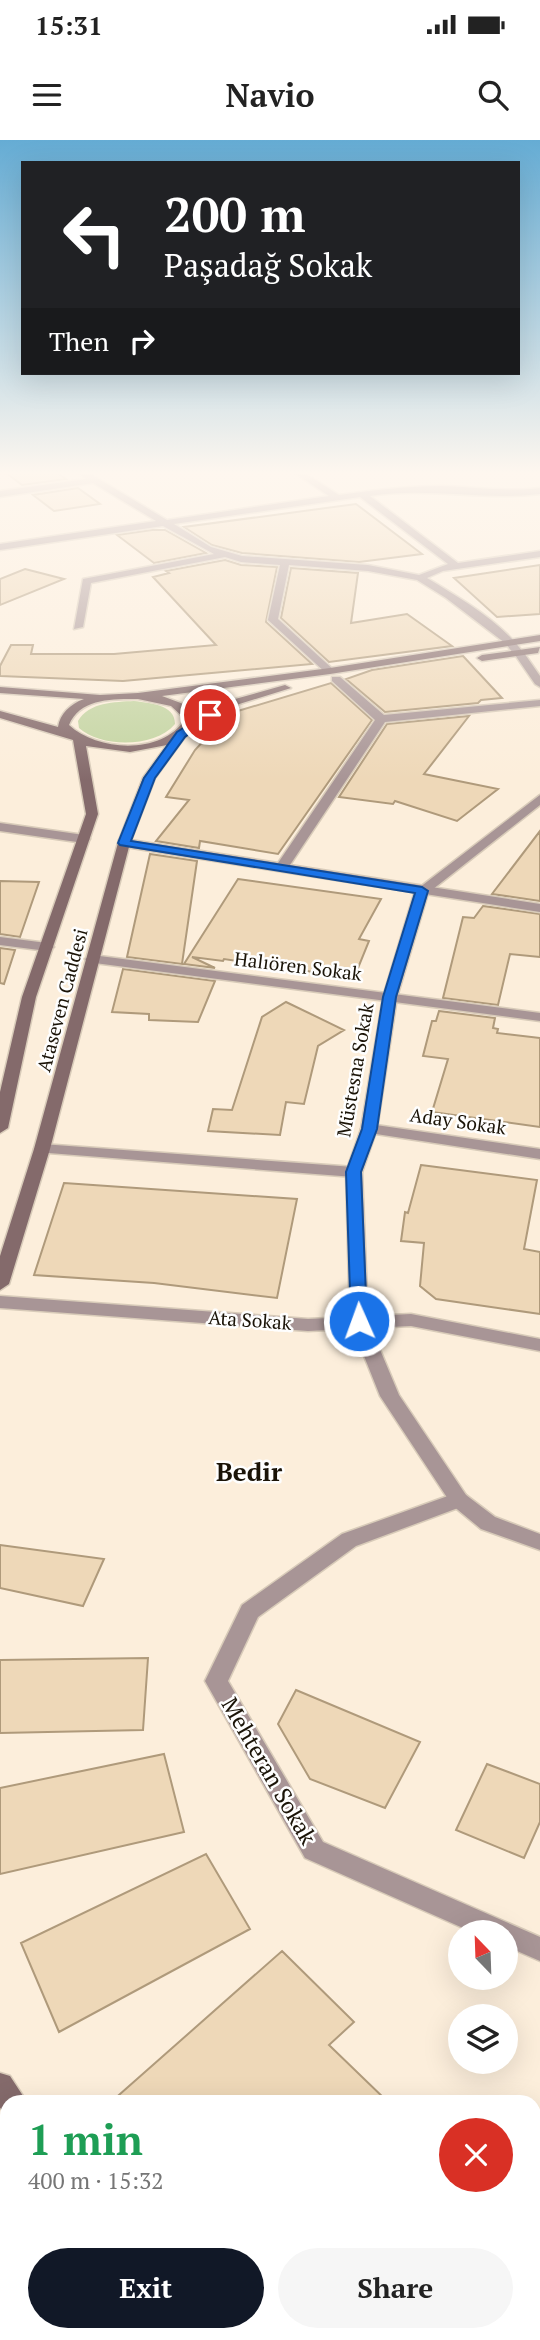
<!DOCTYPE html>
<html lang="en">
<head>
<meta charset="utf-8">
<style>
	:root { --surface:#fff; --page:#f6f6f6; --text:#222; --muted:#767676; --accent:#111827 }
	body { margin:0; font-family:"PT Serif",serif; background:var(--page); color:var(--text); height:100vh; display:flex; flex-direction:column; font-size:26px; white-space:nowrap }
	* { box-sizing:border-box; margin:0 }
	p { font-size:23px; color:var(--muted) }
	.icon { flex:none; width:38px; height:38px; fill:none; stroke:currentColor; stroke-width:2; stroke-linecap:round; stroke-linejoin:round }
	.map { position:relative; flex:1; overflow:hidden }
	.drawer { position:absolute; left:0px; top:1955px; width:541px; height:247px; display:flex; flex-direction:column; background:var(--surface); border-radius:21px 21px 0 0; box-shadow:0 7px 28px #0002 }
	.drawer>* { flex:none }
	.hud { position:absolute; left:21px; top:21px; width:499px; height:214px; border-radius:0px; box-shadow:0 7px 28px #0002; background:#202124; color:#fff; overflow:hidden }
	.needle { width:46px; rotate:337deg }
	.buttons { position:absolute; left:448px; top:1780px; display:grid; gap:14px }
	.buttons a { display:grid; place-items:center; width:70px; height:70px; border-radius:50%; background:var(--surface); box-shadow:0 7px 28px #0002; font-size:35px }
	.pin { position:absolute; display:grid; place-items:center; width:60px; height:60px; color:#fff; margin:-30px; border:4px solid #fff; border-radius:50%; box-shadow:0 2px 7px #0007 }
	.me { position:absolute; width:77px; margin:-38px; rotate:358deg; stroke-linejoin:round; filter:drop-shadow(0 0 5px #0008) }
	.turn { display:flex; align-items:center; gap:24px; height:147px; padding:0 28px; font-size:32px }
	.turn .icon { width:91px; height:91px; stroke-width:2.5 }
	.turn b { display:block; font-size:49px; line-height:60px }
	.then { display:flex; align-items:center; height:66px; padding:0 28px; background:#0003; gap:14px; font-size:26px }
	.round { display:grid; place-items:center; flex:none; width:74px; height:74px; border-radius:37px; background:var(--page) }
	.head { display:flex; align-items:center; justify-content:space-between; height:119px; padding:0 28px }
	h1 { font-size:42px; font-weight:700; line-height:52px; color:#1e9e55 }
	.cta { display:flex; gap:14px; margin-top:auto; padding:14px 28px }
	.cta a { flex:1; height:80px; border-radius:42px; background:var(--accent); color:#fff; font-size:28px; font-weight:700; line-height:80px; text-align:center }
	.cta a+a { background:var(--page); color:var(--text) }
	.status { display:flex; justify-content:space-between; align-items:center; height:49px; padding:0 35px; background:var(--surface); direction:ltr }
	.status svg { height:19px; fill:currentColor }
	header { display:flex; justify-content:space-between; align-items:center; height:91px; padding:0 28px; background:var(--surface); font-size:32px; font-weight:700 }
	.map>svg:first-child { display:block }
	.green { fill:#c3d4a1 }
	.building { fill:#eed8b8; stroke:#af9a7b; stroke-width:2 }
	.lines { fill:none; stroke-linecap:round; stroke-linejoin:round }
	.minor-casing { stroke:#d8cbb9; stroke-width:3 }
	.tertiary-casing { stroke:#d8cbb9; stroke-width:3 }
	.secondary-casing { stroke:#d8cbb9; stroke-width:3 }
	.minor { fill:#a89596; fill-rule:evenodd }
	.tertiary { fill:#a89596; fill-rule:evenodd }
	.secondary { fill:#846a6b; fill-rule:evenodd }
	.route { fill:#1a73e8; stroke:#114b97; stroke-width:2 }
	.labels { text-anchor:middle; stroke-width:5; stroke-linejoin:round; paint-order:stroke }
	.street-label { font-size:19px; fill:#1a1307; stroke:#fefefe }
	.near-street-label { font-size:23px; fill:#1a1307; stroke:#fefefe }
	.district-label { font-size:26px; font-weight:bold; fill:#1a1307; stroke:#fefefe }
</style>
</head>
<body>
<div class="status"><b>15:31</b><svg viewBox="0 0 49 12"><path d="M0 12V9h3v3zM5 12V6h3v6zM10 12V3h3v9zM15 12V0h3v12zM26 1h20v11H26zM47 4h2v5h-2z"/></svg></div>
<header><svg class="icon" aria-label="menu" viewBox="0 0 24 24"><path d="M4 6h16M4 12h16M4 18h16"/></svg>Navio<svg class="icon" aria-label="search" viewBox="0 0 24 24"><circle cx="10" cy="10" r="6"/><path d="M15 15l6 6"/></svg></header>
<div class="map">
<svg width="540" height="2200" viewBox="0 0 540 2200">
	<rect width="100%" height="100%" fill="#fceedb"/>
	<path class="green" d="M134 561C149 563 175 564 175 584 155 608 101 608 79 588L78 581C89 562 115 562 134 561Z"/>
	<path class="building" d="M5 332H56L66 339 22 345Z
		M78 348 100 364 54 371 33 355Z
		M356 364 422 414 359 422 242 413 212 405 184 387Z
		M152 390H165L206 413 154 423 117 395Z
		M225 420 241 425 277 427 266 482 312 524 123 541 0 536V526L11 505H33L31 514H114L216 505 153 437 169 433 166 431Z
		M540 425V474L497 477 454 438Z
		M291 428 358 433 351 483 407 474 452 506 329 522 281 478Z
		M25 429 64 439 0 465V439Z
		M463 516 502 558 481 560 478 563 385 572 346 539 372 530Z
		M331 543 372 580 278 714 200 701 199 708 156 701 189 660 166 657 195 610 228 574Z
		M469 576 424 634 498 649 457 681 395 661 393 664 339 657 387 584Z
		M540 691V761L492 754Z
		M150 714 197 721 182 824 127 817Z
		M238 739 381 759 359 799 369 801 354 838 224 819 223 821 192 817 215 828 184 824Z
		M0 741 39 742 20 797 0 794Z
		M483 766 540 774V817L510 814 498 865 443 858 463 777 474 778Z
		M0 808 15 810 4 844 0 843Z
		M123 829 215 841 198 882 149 880V874L112 872Z
		M286 862 344 890 318 906 304 964 286 962 280 995 208 991 213 969 232 970 262 877Z
		M439 871 495 878 493 888 498 889 497 893 540 898V987L432 972 448 919 423 916 432 881H436Z
		M421 1025 537 1040 524 1109 540 1112V1174L436 1159 420 1146 424 1103 401 1101 405 1072 408 1073Z
		M64 1043 297 1059 277 1158 154 1143 34 1135Z
		M0 1405 104 1419 83 1466 0 1448Z
		M148 1518 143 1590 0 1593V1520Z
		M296 1550 420 1602 385 1668 310 1639 278 1584Z
		M164 1614 184 1692 0 1734V1648Z
		M487 1624 540 1644V1682L524 1718 456 1690Z
		M206 1714 250 1789 59 1892 21 1803Z
		M282 1811 354 1882 329 1905 388 1962H111Z"/>
	<g class="lines">
		<g class="minor-casing">
			<path id="minor" d="M77 332H87L167 380 329 356 293 332H303L339 355C374 350 407 346 442 346 475 347 507 352 540 348V354C484 361 427 347 370 356L458 423 540 411V417L443 431 427 438C460 458 500 481 523 512L514 514 505 503 446 458 417 440 368 431 289 425 278 479 335 531 326 533 268 480 280 425 241 422 225 417 91 443 83 487 74 489 83 439 214 414 163 386 0 410V404L156 381 93 343 0 357V351L86 339ZM360 357 448 424 419 435 368 425 242 416 211 407 174 384Z
				M332 537H340L384 575 540 560V566L385 582 290 725 540 764V772L119 706V700L124 699 278 723 375 580 332 541Z
				M0 683 84 695 90 699 84 703 0 691Z
				M0 797 47 803 54 807 47 811 0 805Z
				M92 815 540 873V881L87 822 85 819Z
				M369 984 540 1009V1019L363 992 361 989Z
				M42 1004 354 1027 362 1032 354 1037 36 1012 34 1009Z
				M0 1156 308 1179 411 1174 540 1199V1211L411 1186 308 1191 0 1168Z
				M459 1352 466 1355 469 1360 466 1365 356 1406 258 1477 228 1541 323 1702 540 1797V1821L506 1806V1792H472L305 1718 205 1541 242 1465 342 1394Z"/>
		</g>
		<g class="tertiary-casing">
			<path id="tertiary" d="M514 510H522L540 536V547L535 544 513 512Z
				M540 655V665L428 753 397 857 377 989 362 1032 368 1181 399 1255 466 1355 495 1377 540 1394V1410L481 1389 452 1365 380 1256 350 1181 346 1032 361 989 383 857 415 751Z"/>
		</g>
		<g class="secondary-casing">
			<path id="secondary" d="M540 495V501L330 534 162 556 186 565 196 578 228 561 285 545 291 548 236 565 190 590 155 638 130 703 50 1009 9 1144 0 1150V1116L34 1009 118 703 143 638 167 605 130 612 86 606 98 674 36 857 8 988 0 993V952L22 857 86 674 73 600 0 578V571L58 587C60 574 70 564 84 559L0 553V547L100 555 138 553 330 528ZM138 559 171 566 185 579C163 615 98 612 69 585 80 558 113 559 138 559Z
				M540 507 538 513 482 521 477 518 482 515Z
				M0 1933 10 1936 27 1962H7V1973L0 1968Z
				M0 2104 7 2107V2144L0 2141Z
				M41 2194H73L75 2200H43Z
				M187 2194H220L222 2200H189Z"/>
		</g>
		<use href="#minor" class="minor"/>
		<use href="#tertiary" class="tertiary"/>
		<use href="#secondary" class="secondary"/>
	</g>
	<linearGradient id="sky" x2="0" y2="1"><stop stop-color="#65acd4"/><stop offset="0.52" stop-color="#fef7ef"/><stop offset="1" stop-color="#fef7ef" stop-opacity="0"/></linearGradient>
	<rect width="540" height="640" fill="url(#sky)"/>
	<path class="route" d="M207 573 215 575 185 597 155 638 131 701 422 747 428 751 396 857 377 989 361 1032 367 1181 359 1187 351 1181 346 1032 362 989 383 857 415 753 120 705 118 703 144 638 177 592Z"/>
	<g class="labels">
		<g class="street-label">
			<text transform="translate(298 826) rotate(7)" y="7">Halıören Sokak</text>
			<text transform="translate(62 860) rotate(-75)" y="7">Ataseven Caddesi</text>
			<text transform="translate(355 930) rotate(-80)" y="7">Müstesna Sokak</text>
			<text transform="translate(458 981) rotate(8)" y="7">Aday Sokak</text>
			<text transform="translate(250 1180) rotate(4)" y="7">Ata Sokak</text>
		</g>
		<g class="near-street-label">
			<text transform="translate(269 1631) rotate(60)" y="8">Mehteran Sokak</text>
		</g>
		<g class="district-label">
			<text x="249" y="1341">Bedir</text>
		</g>
	</g>
</svg>
<div class="buttons">
<a><svg class="needle" viewBox="-14 -14 28 28"><path d="M0-13l5 13h-10z" fill="#e53935"/><path d="M0 13l5-13h-10z" fill="#767676"/></svg></a>
<a><svg class="icon" aria-label="layers" viewBox="0 0 24 24"><path d="M12 4l9 5-9 5-9-5zM3 14l9 5 9-5"/></svg></a>
</div>
<div class="pin" style="left:210px;top:575px;background:#d93025"><svg class="icon" aria-label="arrive" viewBox="0 0 24 24"><path d="M6 21V4h12l-3 4 3 4H6"/></svg></div>
<svg class="me" style="left:359px;top:1181px" viewBox="-20 -20 40 40"><circle r="17" fill="#1a73e8" stroke="#fff" stroke-width="3"/><path d="M0-11L8 9 0 5-8 9z" fill="#fff"/></svg>
<div class="hud">
<div class="turn"><svg class="icon" aria-label="left" viewBox="0 0 24 24"><path d="M17 20v-9H6M10 6l-5 5 5 5"/></svg><div><b>200 m</b>Paşadağ Sokak</div></div>
<div class="then">Then<svg class="icon" aria-label="right" viewBox="0 0 24 24"><path d="M7 20v-9h11M14 6l5 5-5 5"/></svg></div>
</div>
<section class="drawer">
<div class="head"><div><h1>1 min</h1><p>400 m · 15:32</p></div><a class="round" style="background:#d93025;color:#fff"><svg class="icon" aria-label="close" viewBox="0 0 24 24"><path d="M6 6l12 12M18 6L6 18"/></svg></a></div>
<div class="cta"><a>Exit</a><a>Share</a></div>
</section>
</div>
</body>
</html>
